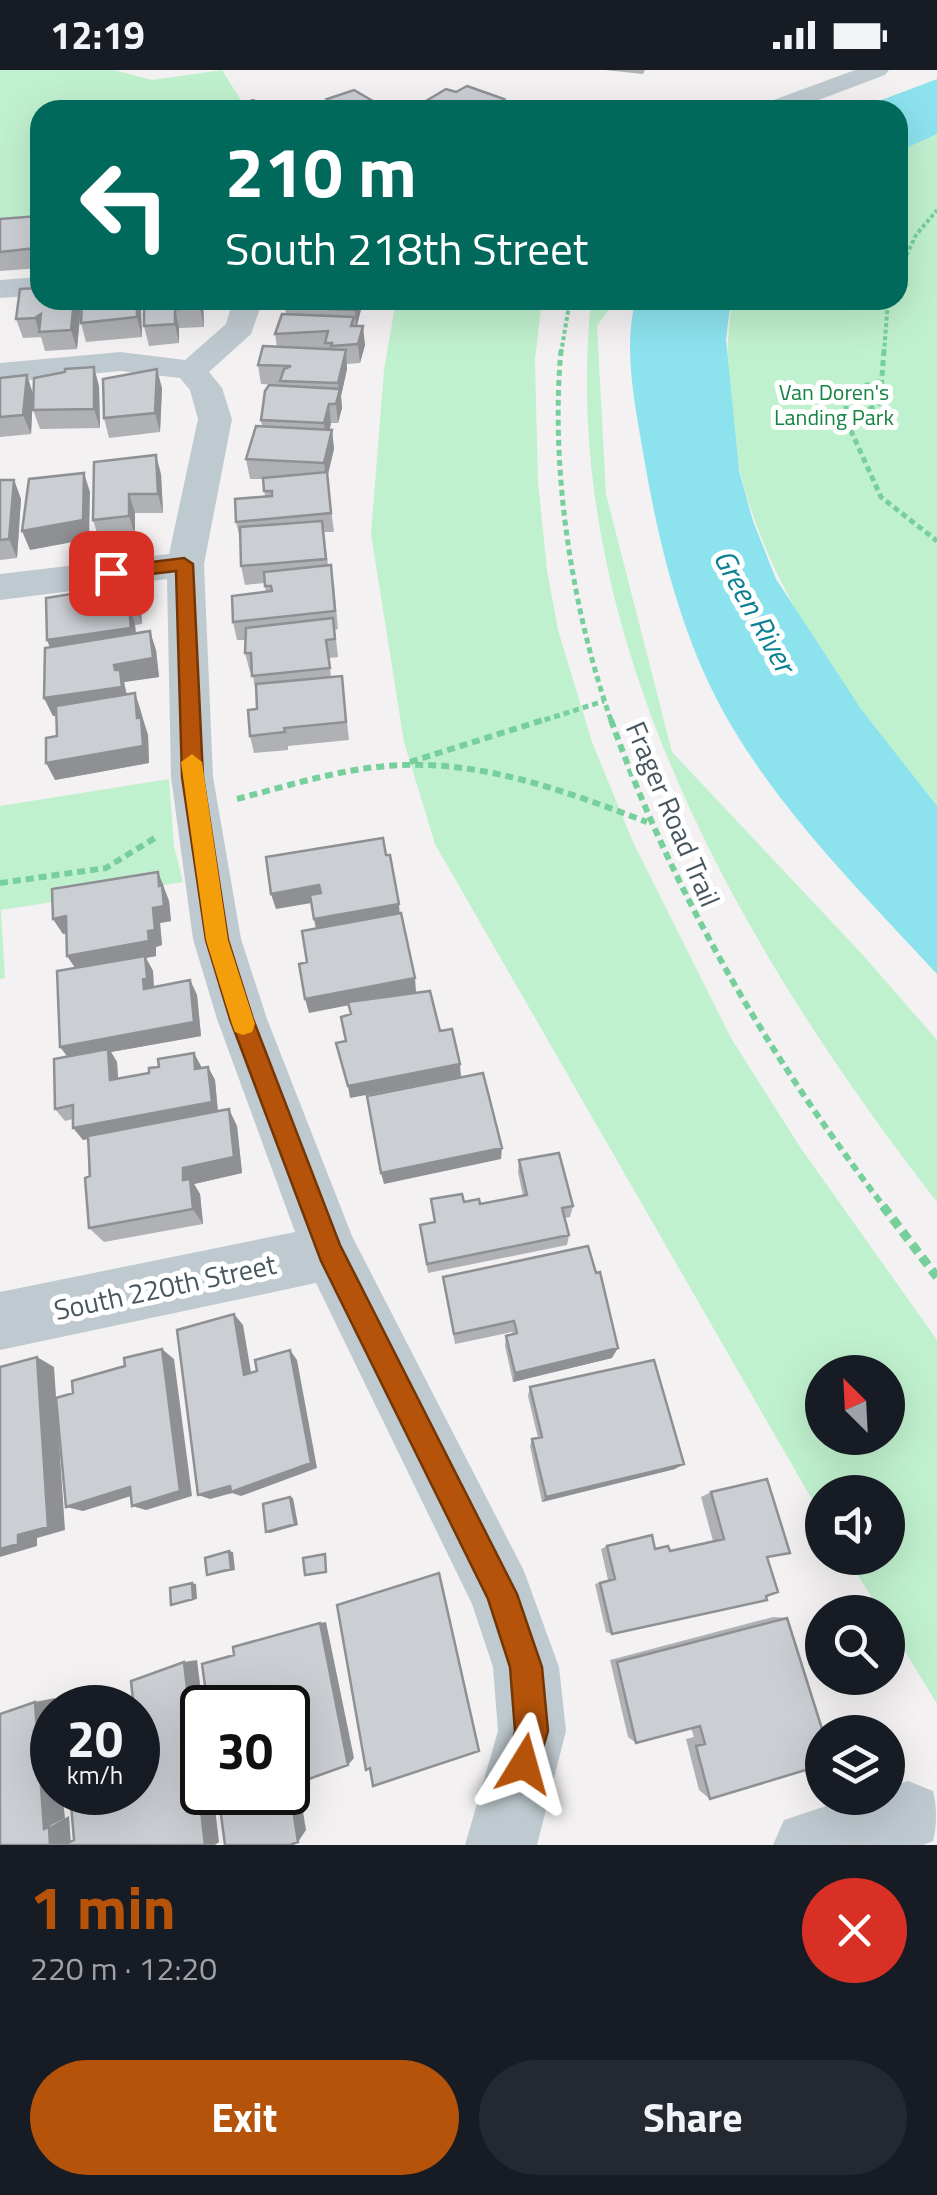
<!DOCTYPE html>
<html lang="en">
<head>
<meta charset="utf-8">
<style>
	:root { --surface:#171b24; --page:#242831; --text:#f1f3f6; --muted:#9ea1a6; --accent:#b45309 }
	body { margin:0; font-family:"Titillium Web",sans-serif; background:var(--page); color:var(--text); height:100vh; display:flex; flex-direction:column; font-size:38px; white-space:nowrap }
	* { box-sizing:border-box; margin:0 }
	p { font-size:32px; color:var(--muted) }
	.icon { flex:none; width:55px; height:55px; fill:none; stroke:currentColor; stroke-width:2; stroke-linecap:round; stroke-linejoin:round }
	.map { position:relative; height:1775px; overflow:hidden }
	.sheet { display:flex; flex-direction:column; background:var(--surface); flex:1 }
	.sheet>* { flex:none }
	.top-card { position:absolute; left:30px; top:30px; width:878px; height:210px; border-radius:30px; box-shadow:0 10px 40px #0002; background:#00695c; color:#fff; overflow:hidden }
	.needle { width:65px; rotate:336deg }
	.controls { position:absolute; left:805px; top:1285px; display:grid; gap:20px }
	.controls a { display:grid; place-items:center; width:100px; height:100px; border-radius:50%; background:var(--surface); box-shadow:0 10px 40px #0002; font-size:50px }
	.speed { position:absolute; left:30px; top:1615px; display:flex; gap:20px; font-size:50px; font-weight:700; text-align:center }
	.speed>* { display:grid; place-content:center; width:130px; height:130px; border-radius:50%; background:var(--surface); box-shadow:0 10px 40px #0002; line-height:1 }
	.speed small { font-size:25px; font-weight:400 }
	.speed .limit { border:5px solid #111; border-radius:15px; background:#fff; color:#111 }
	.pin { position:absolute; display:grid; place-items:center; width:85px; height:85px; color:#fff; margin:-42px; border-radius:20px; box-shadow:0 5px 15px #0006 }
	.me { position:absolute; width:110px; margin:-55px; rotate:8deg; stroke-linejoin:round; filter:drop-shadow(0 0 8px #0008) }
	.turn { display:flex; align-items:center; gap:35px; height:210px; padding:0 30px; font-size:45px }
	.turn .icon { width:130px; height:130px; stroke-width:2.5 }
	.turn b { display:block; font-size:70px; line-height:85px }
	.round { display:grid; place-items:center; flex:none; width:105px; height:105px; border-radius:52px; background:var(--page) }
	.summary { display:flex; align-items:center; justify-content:space-between; height:170px; padding:0 30px }
	h1 { font-size:60px; font-weight:700; line-height:75px; color:var(--accent) }
	.cta { display:flex; gap:20px; margin-top:auto; padding:20px 30px }
	.cta a { flex:1; height:115px; border-radius:60px; background:var(--accent); color:#fff; font-size:40px; font-weight:700; line-height:115px; text-align:center }
	.cta a+a { background:var(--page); color:var(--text) }
	.status { display:flex; justify-content:space-between; align-items:center; height:70px; padding:0 50px; background:var(--surface); direction:ltr }
	.status svg { height:28px; fill:currentColor }
	.map>svg:first-child { display:block }
	.green { fill:#c0f1ce; fill-rule:evenodd }
	.water { fill:#8ce3ee }
	.lines { fill:none; stroke-linecap:round; stroke-linejoin:round }
	.path-far3 { stroke:#77d09c; stroke-width:4; stroke-dasharray:4 2.5; stroke-linecap:butt }
	.path-far2 { stroke:#77d09c; stroke-width:5; stroke-dasharray:6 4; stroke-linecap:butt }
	.path-far1 { stroke:#77d09c; stroke-width:6; stroke-dasharray:8 5; stroke-linecap:butt }
	.path { stroke:#77d09c; stroke-width:9; stroke-dasharray:10 6; stroke-linecap:butt }
	.minor { fill:#bfcad0; fill-rule:evenodd }
	.wall { fill:#afb1b5 }
	.shaded-wall { fill:#8e9094 }
	.building { fill:#cbced3; stroke:#8e9094; stroke-width:2.5 }
	.route { fill:#b45309; stroke:#753606; stroke-width:2.5 }
	.slow { fill:#f59e0b }
	.labels { text-anchor:middle; stroke-width:10; stroke-linejoin:round; paint-order:stroke }
	.far-park-label { font-size:22px; fill:#168443; stroke:#fff }
	.street-label { font-size:28px; fill:#48565f; stroke:#fff }
	.water-label { font-size:30px; font-style:italic; fill:#0b8191; stroke:#fff }
</style>
</head>
<body>
<div class="status"><b>12:19</b><svg viewBox="0 0 49 12"><path d="M0 12V9h3v3zM5 12V6h3v6zM10 12V3h3v9zM15 12V0h3v12zM26 1h20v11H26zM47 4h2v5h-2z"/></svg></div>
<div class="map">
<svg width="937" height="1775" viewBox="0 0 937 1775">
	<rect width="100%" height="100%" fill="#f3f1f1"/>
	<path class="green" d="M0 0H114L152 10 222 0 247 40H40V147L0 150Z
		M937 64V736C813 586 703 435 732 230H898V82Z
		M396 230H542L535 290 538 412 547 500 558 560 592 672 633 772 731 968 800 1077 937 1270V1634L888 1553V1542H881L847 1488H888V1422H822V1447L435 774 404 672 371 464 384 300ZM888 1302V1368H822V1302Z
		M591 230H615L597 256 606 424 672 682 862 884 937 970V1132C740 878 557 563 591 230Z
		M169 709 174 776 183 812 1 840 5 908 0 909V736Z"/>
	<path class="water" d="M937 9V64L898 82V40H855Z
		M636 230H731L726 269 739 400 753 451 776 509 861 639 937 736V904C866 827 788 750 734 660 684 578 660 481 644 388 636 339 622 278 636 230Z"/>
	<g class="lines">
		<path class="path-far3" d="M898 203 916 165 937 140
			M561 283 570 230
			M884 283 888 230"/>
		<path class="path-far2" d="M561 280C550 399 572 541 612 653
			M884 280 880 333 847 352 881 427 937 471
			M847 352 845 322 881 311
			M535 653 604 631"/>
		<path class="path-far1" d="M611 650C675 828 770 988 885 1138
			M410 692 543 650
			M237 729C291 715 346 697 402 695 488 692 568 722 647 752
			M0 813 106 798 158 766"/>
		<path class="path" d="M883 1136 937 1207"/>
		<path class="minor" d="M855 0H889L885 5 792 40H757L760 35Z
			M40 207V225L0 228V210Z
			M233 230H263L251 264 209 302 222 318 232 349 204 494 213 707 241 869 267 949 352 1166 524 1501 559 1597 566 1661 537 1775H465L498 1661 493 1597 472 1534 316 1213 0 1280V1222L295 1162 217 949 193 869 171 707 167 509 0 530V504L169 484 198 349 190 320 180 308 120 301 0 313V293L120 282 185 290 226 254Z
			M908 1711 933 1721C937 1736 937 1756 933 1771L923 1775H773L784 1750 850 1728H888V1717Z"/>
	</g>
	<path class="wall" d="M605 0H645L643 4Z
		M327 29 388 40H328Z
		M0 149 40 152V198L0 201Z
		M82 230H140L142 267 86 272 81 253Z
		M144 230H203L204 257 179 258V273L149 276 144 256Z
		M289 230H363L357 256 365 275 360 293 347 294V299L341 326 342 338 338 353H331L330 359 332 360 334 379 327 408 334 462H324L328 495 334 514 338 559 335 560 338 587 329 588 331 607 342 606 349 670 288 676V680L254 683 250 666 257 639 256 623 252 601 250 602 245 583 246 570H237L233 552 266 522 264 513 245 515 241 496 240 469 236 452 265 426 263 409H250L246 389 262 356 261 350 281 316 280 315 261 314 258 295 277 277 275 264 286 244 285 237Z
		M81 235 77 279 45 281 41 267 23 268 16 249Z
		M27 305 33 324 31 364 0 367V308Z
		M99 316 100 358 40 359 33 340Z
		M162 318 160 362 109 368 104 348Z
		M161 404 163 443H135V465L99 469 93 450Z
		M0 410H14L21 429 17 488 0 490Z
		M134 514 140 533 142 554 135 555 136 563 156 580 159 607 124 612 127 624 135 623 141 641 142 648 148 665 149 693 55 710 57 646H53L44 628 50 577 47 570Z
		M158 802 169 831 171 851 160 853 162 875 156 877V886L146 888 153 901 154 917 190 910 197 925 201 966 111 982 117 992 118 1009 149 1003 159 997 194 983 201 999 208 997 215 1010 218 1041 237 1056 242 1103 194 1114 200 1124 203 1154 104 1172 89 1158 88 1069 83 1070 73 1049 65 1051 55 1039 68 987 75 898 67 886V863L63 864 53 849Z
		M519 1090 573 1136 570 1147 565 1148 569 1165 567 1175 428 1203 420 1155 434 1152 431 1129 480 1134 523 1126 518 1102Z
		M443 1207 612 1288 513 1312 505 1276 506 1266 513 1264 512 1262 455 1274Z
		M530 1317 675 1399 542 1432 530 1376 532 1369 538 1368 528 1326Z
		M711 1422 767 1487 612 1564 606 1562 595 1514 608 1510 601 1479 607 1476 670 1481 713 1471 701 1427Z
		M773 1547 787 1548 710 1729 699 1720 686 1669 694 1667 691 1658 636 1673 628 1667 610 1590Z"/>
	<path class="shaded-wall" d="M504 29V40H486Z
		M38 146 40 152V190L36 178Z
		M74 230H80L81 235 77 279 71 260Z
		M137 230H140L141 235 142 267 137 247Z
		M200 230H203L204 257 200 238Z
		M357 230H363V232L356 259 355 240Z
		M175 239 179 258V273L175 254Z
		M41 244 39 262 35 248Z
		M363 256 365 275 360 293 358 274Z
		M346 280 347 299 341 326 342 338 338 353 336 334 339 325 338 313Z
		M94 297 99 316 100 358 94 339Z
		M157 299 162 318 160 362 155 343Z
		M27 305 33 324 31 364 23 345Z
		M329 334 331 353 326 372 324 353Z
		M332 360 334 379 327 408 334 462 327 408 326 412 324 393Z
		M156 385 161 404 163 443 158 424Z
		M84 403 90 422 89 469 30 480 22 461Z
		M14 410 21 429 17 488 9 469Z
		M129 424 135 443V465L129 446Z
		M134 514 140 533 142 554 136 536Z
		M129 536 135 555 137 577 55 589 47 570Z
		M150 561 156 580 159 607 124 612 128 635 53 646 44 628 115 600 114 595Z
		M135 623 148 665 149 693 55 710 46 693 137 648Z
		M158 802 169 831 171 851 160 853 162 875 156 877V886L146 888 153 901 154 923 77 900 67 886 148 861 159 816Z
		M319 815 323 831 276 839 271 824Z
		M399 834 400 849 317 864 314 849Z
		M66 846 75 862 63 864 53 849Z
		M415 908 416 922 309 943 305 929Z
		M190 910 197 925 201 966 111 982 117 992 119 1023 70 990 60 977Z
		M194 983 201 996 202 1012 195 999Z
		M460 994 461 1007 350 1028 348 1016Z
		M208 997 215 1010 218 1044 83 1070 73 1058Z
		M229 1039 237 1056 242 1103 194 1114 200 1124 203 1154 193 1139 183 1110V1098Z
		M502 1078 501 1089 384 1114 381 1103Z
		M234 1244 243 1255 253 1314 244 1305Z
		M618 1278 612 1288 513 1312 515 1303Z
		M162 1279 174 1289 192 1426 146 1440 132 1436Z
		M290 1280 297 1290 317 1398 241 1426 232 1423 210 1429 198 1425Z
		M37 1287 54 1297 65 1460 37 1468V1476L0 1487V1479L18 1465Z
		M684 1394 675 1399 542 1432 546 1427Z
		M130 1417 144 1422 83 1441 66 1437Z
		M290 1427 293 1428 298 1455 270 1463 266 1462Z
		M229 1481 233 1482 235 1500 207 1505Z
		M192 1513 196 1514 197 1529 171 1535Z
		M326 1552 354 1688 348 1695 320 1553Z
		M197 1590 203 1638 202 1722H213L219 1772 215 1775H205L184 1592Z
		M55 1628 56 1638H52V1722H62L65 1748 44 1759 35 1632Z
		M296 1699 306 1760 298 1772 288 1707Z
		M69 1746 71 1775H50L49 1757Z"/>
	<path class="building" d="M467 16 504 29 486 40H411L446 19 456 22Z
		M354 20 388 40H345L327 29Z
		M253 30 273 40H226Z
		M38 146 36 178 0 182V149Z
		M40 218V230H74L71 260 39 262 41 244 35 248 16 249 20 219Z
		M82 230H137V247L81 253Z
		M144 230H200V238L175 239V254L144 256Z
		M289 230H357L355 240 285 237Z
		M282 244 354 247 351 256H363L358 274 331 276 332 273H325L328 261 275 264Z
		M263 276 346 280 338 313 280 311 284 299 291 296 258 295Z
		M94 297V339L33 340 34 308 65 302V299Z
		M157 299 155 343 104 348 103 309Z
		M27 305 23 345 0 347V308Z
		M269 315 340 319 336 334H329L324 353 261 350 265 321Z
		M256 356 332 360 324 393 246 389Z
		M156 385 158 424H129V446L93 450 94 392Z
		M327 402 331 443 236 452 235 429 272 426V421H264L263 408Z
		M84 403 83 450 22 461 29 409Z
		M0 410H14L9 469 0 470Z
		M322 451 326 489 241 496 240 457Z
		M331 495 335 541 233 552 232 526 272 521 271 516H265L264 502Z
		M134 514 136 536H129L131 558 47 570 46 528Z
		M333 548 335 569 326 570 330 598 252 606 251 583H245L246 558Z
		M150 561 153 588 114 595 115 600H120L122 617 44 628 45 578Z
		M342 606 346 652 284 658 285 662 250 666 248 640 257 639 256 614Z
		M135 623 137 648 141 647 143 676 46 693V668L57 666 56 636Z
		M383 768 386 785H390L399 834 314 849 310 825 321 823 319 815 271 824 266 787Z
		M158 802 159 816 162 815 164 836 153 838 155 860 148 861 149 871 67 886 66 846 53 849 52 819Z
		M401 843 415 908 305 929 299 894 307 892 302 861Z
		M145 886 147 908 143 909 144 919 190 910 194 952 60 977 57 901Z
		M430 921 440 961 452 959 460 994 348 1016 336 973 346 971 341 947 351 944 348 932Z
		M108 979 110 1010 149 1003V998L159 997 158 989 194 983 195 999 208 997 212 1032 73 1058V1035L55 1039 54 989Z
		M483 1003 502 1078 381 1103 367 1026Z
		M229 1039 234 1087 183 1098V1110L190 1109 193 1139 89 1158 85 1108 90 1106 88 1066Z
		M559 1083 573 1136 562 1138 569 1165 427 1194 420 1155 435 1152 431 1129 462 1124 464 1132 479 1129 480 1134 527 1125 519 1090Z
		M588 1176 596 1203 600 1202 618 1278 515 1303 506 1266 517 1263 514 1251 454 1264 443 1207Z
		M234 1244 244 1305 257 1301 255 1290 290 1280 311 1393 231 1422 230 1416 198 1425 177 1260Z
		M162 1279 180 1421 132 1436 130 1417 66 1437 56 1328 73 1323 72 1311 125 1296 124 1288Z
		M37 1287 48 1457 18 1465V1474L0 1479V1297Z
		M654 1290 684 1394 546 1427 532 1369 542 1367 530 1317Z
		M767 1409 790 1483 767 1487 778 1522 766 1526 767 1530 612 1564 600 1513 615 1509 607 1476 652 1465 655 1479 668 1476 670 1481 724 1469 711 1422Z
		M290 1427 295 1454 266 1462 263 1434Z
		M229 1481 231 1499 207 1505 205 1488Z
		M325 1484 326 1502 305 1505 303 1488Z
		M439 1503 479 1681 373 1716 370 1698 366 1700 337 1535Z
		M192 1513 193 1529 171 1535 170 1518Z
		M787 1548 823 1662 822 1695 710 1729 696 1676 705 1674 700 1656 636 1673 617 1592Z
		M320 1553 348 1695 306 1710 304 1702 288 1707 298 1772 290 1775H225L218 1722H288V1638H208L202 1594 234 1585 233 1577Z
		M184 1592 205 1775H68L67 1773 74 1770 70 1722H138V1638H110L133 1630 131 1611Z
		M35 1632 44 1759 49 1757 50 1775H0V1644Z"/>
	<path class="route" d="M184 488 193 494 203 707 228 870 253 949 340 1175 517 1524 542 1597 548 1661 535 1705 524 1710 512 1705 507 1694 515 1661 510 1597 488 1529 321 1191 230 949 206 870 182 707 176 501 111 509 102 503 111 497Z"/>
	<path class="slow" d="M192 684 202 692 228 870 255 954 252 962 243 965 235 962 232 954 206 870 181 692Z"/>
	<g class="labels">
		<g class="far-park-label">
			<text x="834" y="330">Van Doren's<tspan x="834" dy="25">Landing Park</tspan></text>
		</g>
		<g class="street-label">
			<text transform="translate(673 744) rotate(67)" y="10">Frager Road Trail</text>
			<text transform="translate(165 1217) rotate(-12)" y="10">South 220th Street</text>
		</g>
		<g class="water-label">
			<text transform="translate(754 541) rotate(61)" y="10">Green River</text>
		</g>
	</g>
</svg>
<div class="controls">
<a><svg class="needle" viewBox="-14 -14 28 28"><path d="M0-13l5 13h-10z" fill="#e53935"/><path d="M0 13l5-13h-10z" fill="#9ea1a6"/></svg></a>
<a><svg class="icon" aria-label="sound" viewBox="0 0 24 24"><path d="M4 9h4l5-4v14l-5-4H4zM17 9q2 3 0 6"/></svg></a>
<a><svg class="icon" aria-label="search" viewBox="0 0 24 24"><circle cx="10" cy="10" r="6"/><path d="M15 15l6 6"/></svg></a>
<a><svg class="icon" aria-label="layers" viewBox="0 0 24 24"><path d="M12 4l9 5-9 5-9-5zM3 14l9 5 9-5"/></svg></a>
</div>
<div class="speed"><div>20<small>km/h</small></div><div class="limit">30</div></div>
<div class="pin" style="left:111px;top:503px;background:#d93025"><svg class="icon" aria-label="arrive" viewBox="0 0 24 24"><path d="M6 21V4h12l-3 4 3 4H6"/></svg></div>
<svg class="me" style="left:524px;top:1694px" viewBox="-20 -20 40 40"><path d="M0-17L14 15 0 8-14 15z" fill="#b45309" stroke="#fff" stroke-width="4"/></svg>
<div class="top-card">
<div class="turn"><svg class="icon" aria-label="left" viewBox="0 0 24 24"><path d="M17 20v-9H6M10 6l-5 5 5 5"/></svg><div><b>210 m</b>South 218th Street</div></div>
</div>
</div>
<section class="sheet">
<div class="summary"><div><h1>1 min</h1><p>220 m · 12:20</p></div><a class="round" style="background:#d93025;color:#fff"><svg class="icon" aria-label="close" viewBox="0 0 24 24"><path d="M6 6l12 12M18 6L6 18"/></svg></a></div>
<div class="cta"><a>Exit</a><a>Share</a></div>
</section>
</body>
</html>
